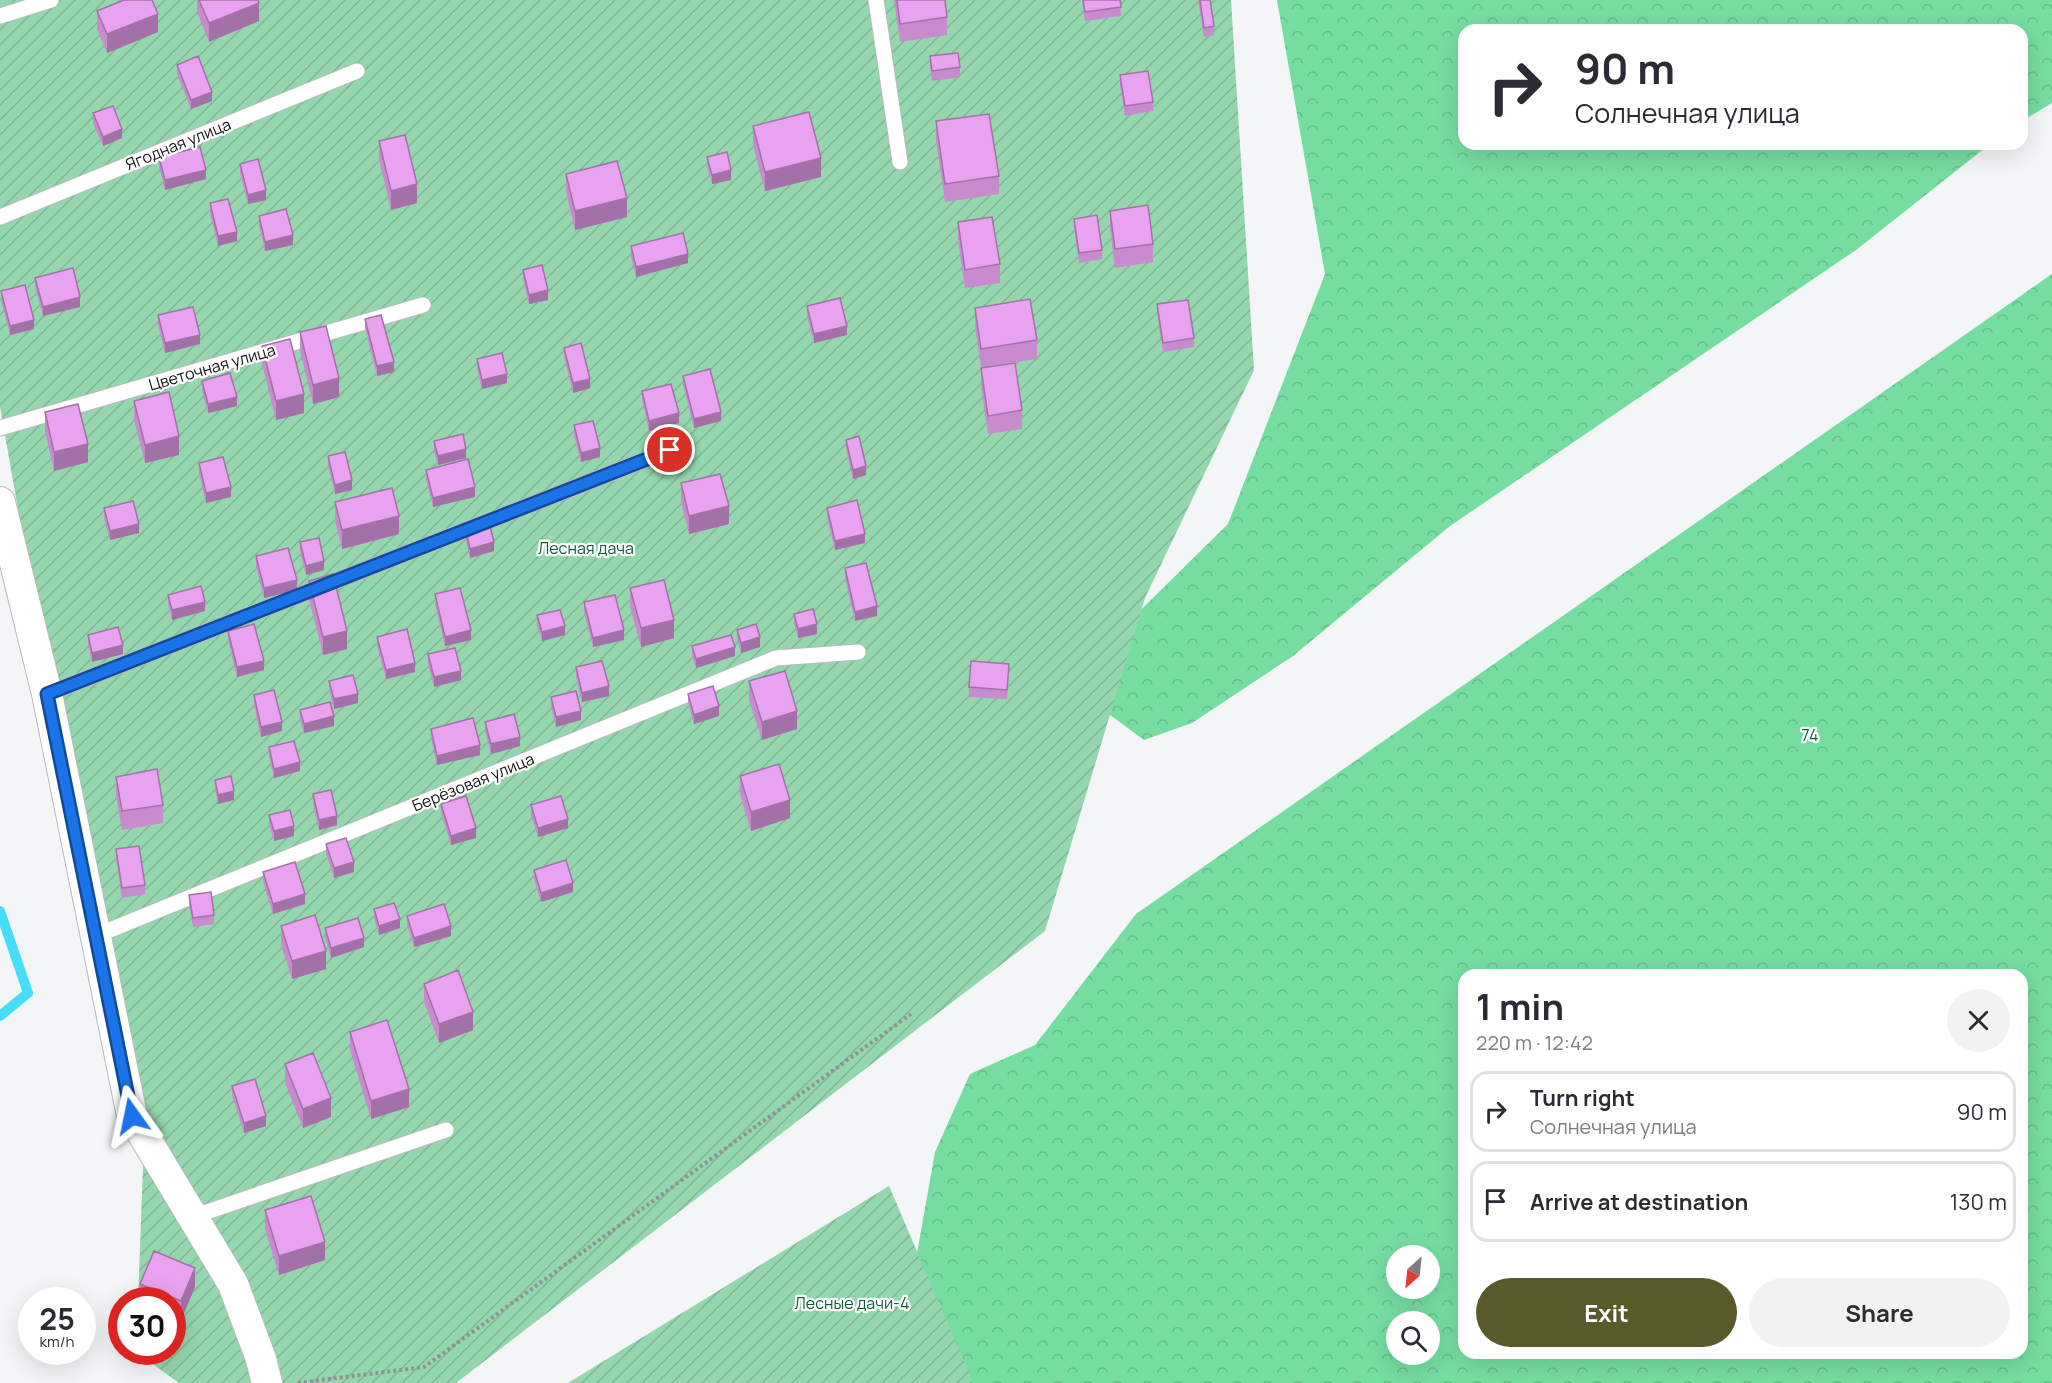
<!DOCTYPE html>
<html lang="en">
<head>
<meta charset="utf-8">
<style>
	:root { --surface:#fff; --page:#f2f2f3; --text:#2b2b33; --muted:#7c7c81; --line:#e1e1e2; --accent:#565b29 }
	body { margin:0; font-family:Manrope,sans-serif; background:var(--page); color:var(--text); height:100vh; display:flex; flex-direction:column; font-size:22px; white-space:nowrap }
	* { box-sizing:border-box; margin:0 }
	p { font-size:20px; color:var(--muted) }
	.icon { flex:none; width:33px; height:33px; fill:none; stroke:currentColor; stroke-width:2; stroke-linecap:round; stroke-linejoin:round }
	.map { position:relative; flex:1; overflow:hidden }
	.panel { position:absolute; left:1458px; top:969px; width:570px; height:390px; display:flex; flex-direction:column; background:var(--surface); border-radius:18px; box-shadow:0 6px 24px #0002 }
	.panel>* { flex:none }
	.guide { position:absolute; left:1458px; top:24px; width:570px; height:126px; border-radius:18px; box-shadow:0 6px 24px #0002; background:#fff; color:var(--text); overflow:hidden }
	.needle { width:39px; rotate:207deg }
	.tools { position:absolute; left:1386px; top:1245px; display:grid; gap:12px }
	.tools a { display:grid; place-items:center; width:54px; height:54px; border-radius:50%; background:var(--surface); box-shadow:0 6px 24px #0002; font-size:30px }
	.speed { position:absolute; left:18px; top:1287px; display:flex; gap:12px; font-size:30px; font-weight:700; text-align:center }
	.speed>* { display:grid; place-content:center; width:78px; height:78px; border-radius:50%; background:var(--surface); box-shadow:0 6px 24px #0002; line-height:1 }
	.speed small { font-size:15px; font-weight:400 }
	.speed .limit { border:9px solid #d22; background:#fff; color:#111 }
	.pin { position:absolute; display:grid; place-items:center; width:51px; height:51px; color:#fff; margin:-26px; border:3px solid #fff; border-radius:50%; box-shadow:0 2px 6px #0007 }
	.me { position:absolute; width:66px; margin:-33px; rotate:348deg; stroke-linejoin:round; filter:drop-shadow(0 0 4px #0008) }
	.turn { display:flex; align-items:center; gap:21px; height:126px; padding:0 18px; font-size:27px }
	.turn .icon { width:78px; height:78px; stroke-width:2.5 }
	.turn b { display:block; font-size:42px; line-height:51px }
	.round { display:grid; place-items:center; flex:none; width:63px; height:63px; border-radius:32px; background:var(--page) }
	.summary { display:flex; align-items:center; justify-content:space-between; height:102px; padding:0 18px }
	h1 { font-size:36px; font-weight:700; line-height:45px }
	.primary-button { display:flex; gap:12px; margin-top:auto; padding:12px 18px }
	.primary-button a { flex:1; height:69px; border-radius:36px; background:var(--accent); color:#fff; font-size:24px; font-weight:700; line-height:69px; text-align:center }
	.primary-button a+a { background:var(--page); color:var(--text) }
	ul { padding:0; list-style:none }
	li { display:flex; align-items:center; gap:18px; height:81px; margin:0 12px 9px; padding:0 6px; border:3px solid var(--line); border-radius:18px }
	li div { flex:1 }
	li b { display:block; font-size:22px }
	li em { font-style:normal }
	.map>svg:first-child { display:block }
	.forest { fill:url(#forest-crowns); fill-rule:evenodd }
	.garden { fill:url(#garden-furrows) }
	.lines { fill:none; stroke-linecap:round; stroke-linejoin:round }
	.stream { stroke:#46ddfb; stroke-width:10 }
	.service-casing { stroke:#babbbd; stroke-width:17 }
	.minor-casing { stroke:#babbbd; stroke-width:32 }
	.path { stroke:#8f9192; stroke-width:4; stroke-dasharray:3 3; stroke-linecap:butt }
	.service { stroke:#fff; stroke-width:15 }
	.minor { stroke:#fff; stroke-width:30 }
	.wall { fill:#c88bce }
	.shaded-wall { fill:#a371a7 }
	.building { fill:#e9a2ef; stroke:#a371a7; stroke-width:1.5 }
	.route-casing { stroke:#114b97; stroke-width:15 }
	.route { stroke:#1a73e8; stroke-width:10 }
	.labels { text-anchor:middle; stroke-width:4.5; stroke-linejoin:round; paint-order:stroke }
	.street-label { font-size:16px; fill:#121313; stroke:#fff }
	.park-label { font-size:16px; fill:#105e38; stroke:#fff }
</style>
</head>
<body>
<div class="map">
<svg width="2052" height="1383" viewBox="0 0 2052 1383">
	<defs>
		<pattern id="forest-crowns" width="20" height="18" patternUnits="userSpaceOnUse" patternTransform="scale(1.5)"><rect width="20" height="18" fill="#76dda1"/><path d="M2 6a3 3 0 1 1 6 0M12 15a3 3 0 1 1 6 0" fill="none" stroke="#65bd8a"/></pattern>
		<pattern id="garden-furrows" width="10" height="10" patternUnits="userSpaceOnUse" patternTransform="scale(1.5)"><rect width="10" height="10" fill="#94d6ad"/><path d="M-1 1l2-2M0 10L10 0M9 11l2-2" fill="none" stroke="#7fb794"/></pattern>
	</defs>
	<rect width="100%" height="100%" fill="#f3f5f6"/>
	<path class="forest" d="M1277 0H2052V103L2022 121V30H1464V144H1990L1856 250 1450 526 1293 656 1192 723 1144 740 1110 715 1093 657 1228 524 1325 274Z
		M2052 274V1383H894L935 1152 970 1074 1035 1045 1136 914ZM1464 975H2022V1353H1464ZM1396 1256H1430V1288H1396ZM1396 1322H1430V1354H1396Z"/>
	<path class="garden" d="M0 0H1231L1254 370 1145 598 1045 931 456 1383H179L136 1352H172V1300H138L145 1115 25 549 0 407Z
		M889 1186 970 1375V1383H568Z"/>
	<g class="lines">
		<path class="stream" d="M0 911 28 993 0 1016"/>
		<g class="service-casing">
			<path id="service" d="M876 0 900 162
				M0 16 51 0
				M0 217 357 71
				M0 428 423 305
				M47 694 670 450
				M95 936 776 658 858 652
				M195 1216 446 1130"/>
		</g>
		<g class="minor-casing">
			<path id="minor" d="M0 502 47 694 132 1116 233 1284 261 1359 267 1383"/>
		</g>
		<path class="path" d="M298 1383 424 1367 911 1014"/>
		<use href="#service" class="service"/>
		<use href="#minor" class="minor"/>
	</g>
	<path class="wall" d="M197 0H258L259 21 209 42 197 12Z
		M894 0H945L947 17V35L900 42Z
		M1082 0H1120L1121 16 1085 21Z
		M1198 0H1210L1214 26V35L1204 37Z
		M97 11 158 32 107 53 97 29Z
		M930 56 960 67V77L932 81 930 66Z
		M177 65 212 101 191 109 177 74Z
		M1120 75 1153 102V111L1125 116 1120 85Z
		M93 113 122 138 103 146 93 123Z
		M936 121 999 176V194L945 202 936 140Z
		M753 126 821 177 765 191 753 145Z
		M379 141 417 203 391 210 379 160Z
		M159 157 206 179 165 190 159 166Z
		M707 157 731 180 712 184 707 166Z
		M240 164 266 200 248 204 240 173Z
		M566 174 627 217 575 230 566 192Z
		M210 203 237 241 218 246 210 213Z
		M1110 211 1153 244V262L1115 268 1110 229Z
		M259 216 293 245 265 251 259 225Z
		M1074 219 1102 250V259L1079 263 1074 228Z
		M958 222 1000 264V283L965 288 958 240Z
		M631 246 688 263 636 277 631 256Z
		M523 270 548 300 529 304 523 279Z
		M35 278 80 307 43 316 35 287Z
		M1 291 34 329 10 335 1 300Z
		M1157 304 1194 338V347L1163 352 1157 313Z
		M807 306 847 335 814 343 807 316Z
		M975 308 1037 340V359L981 367 975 326Z
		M158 315 200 344 165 353 158 325Z
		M365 319 394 372 377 376 365 328Z
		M300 332 339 397 313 404 300 351Z
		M262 346 304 413 276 420 262 364Z
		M564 348 590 388 573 393 564 357Z
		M477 359 507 383 482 389 477 369Z
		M981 368 1022 410V429L988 434 981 387Z
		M683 376 721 421 694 428 683 385Z
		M202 381 237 406 208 413 202 390Z
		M642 391 679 423 649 431 642 400Z
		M134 401 179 455 145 463 134 420Z
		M45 412 88 462 54 471 45 431Z
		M574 425 600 457 581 462 574 435Z
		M846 440 866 475 853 479 846 449Z
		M434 441 466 458 438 465 434 451Z
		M328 456 352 490 335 494 328 465Z
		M199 463 231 497 206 503 199 473Z
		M426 470 475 497 433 507 426 479Z
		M681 483 729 524 689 534 681 502Z
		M335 502 399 534 342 549 335 521Z
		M104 508 139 533 110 540 104 518Z
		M827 508 865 543 835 550 827 517Z
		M465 527 494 551 470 558 465 536Z
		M300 542 324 570 306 575 300 552Z
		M256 556 297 590 264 598 256 566Z
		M845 568 877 616 855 621 845 578Z
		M309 581 347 649 323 655 309 599Z
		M630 588 674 638 641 647 630 607Z
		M435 594 471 640 445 646 435 604Z
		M168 595 205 611 172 620 168 604Z
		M584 602 624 640 593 647 584 612Z
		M794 614 817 634 798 638 794 623Z
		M537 615 565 635 542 641 537 625Z
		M737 630 760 647 741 653 737 639Z
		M228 631 264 670 237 677 228 640Z
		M88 635 123 654 92 662 88 645Z
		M377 637 415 672 386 679 377 646Z
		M692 646 735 656 696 668 692 656Z
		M428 654 461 680 434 687 428 664Z
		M576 667 609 696 582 702 576 677Z
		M1009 673 1007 699 969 697V687Z
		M329 681 358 703 334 709 329 690Z
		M749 681 797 729 762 740 749 700Z
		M688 694 719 716 694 724 688 703Z
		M254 695 282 731 261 737 254 705Z
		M551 697 581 720 556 727 551 706Z
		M300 710 334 726 304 733 300 719Z
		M485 722 520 746 491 754 485 731Z
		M431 729 480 755 437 765 431 738Z
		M269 747 300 771 274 778 269 756Z
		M740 776 790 818 751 831 740 795Z
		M116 777 163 805V823L122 830 116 795Z
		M215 780 234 800 218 804 215 789Z
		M313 794 337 825 319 830 313 804Z
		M441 804 476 838 451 845 441 813Z
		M531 805 568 828 538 837 531 815Z
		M269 815 294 836 274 841 269 825Z
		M326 844 354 872 334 878 326 854Z
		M116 849 145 885V894L122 898 116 859Z
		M534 870 573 892 541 902 534 879Z
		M263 872 305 904 273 914 263 881Z
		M189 895 214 915V924L193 927 189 905Z
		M374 909 400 928 379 935 374 918Z
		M407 916 451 936 414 947 407 925Z
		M281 926 326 969 292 979 281 945Z
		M325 928 364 947 331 958 325 937Z
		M424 984 473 1030 439 1043 424 1002Z
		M350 1032 409 1107 371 1119 350 1050Z
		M285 1064 331 1117 303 1128 285 1083Z
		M232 1086 266 1126 244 1133 232 1095Z
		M265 1210 325 1260 279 1275 265 1229Z
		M140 1284 195 1287 181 1320 172 1316V1300H140Z"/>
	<path class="shaded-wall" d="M259 3V21L209 42V23Z
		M158 14V32L107 53V34Z
		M212 92V101L191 109V100Z
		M122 129V138L103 146V137Z
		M821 158V177L765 191V172Z
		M206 170V179L165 190V180Z
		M731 170V180L712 184V175Z
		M417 184V203L391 210V191Z
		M266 190V200L248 204V195Z
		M627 198V217L575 230V211Z
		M237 232V241L218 246V236Z
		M293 235V245L265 251V242Z
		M688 254V263L636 277V267Z
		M548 290V300L529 304V295Z
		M80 297V307L43 316V307Z
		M34 320V329L10 335V326Z
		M847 326V335L814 343V334Z
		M200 335V344L165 353V343Z
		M394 362V372L377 376V366Z
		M507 374V383L482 389V380Z
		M339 378V397L313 404V385Z
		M590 379V388L573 393V383Z
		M304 394V413L276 420V401Z
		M237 397V406L208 413V404Z
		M721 412V421L694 428V419Z
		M679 413V423L649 431V421Z
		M179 436V455L145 463V445Z
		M88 444V462L54 471V452Z
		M600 448V457L581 462V453Z
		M466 449V458L438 465V456Z
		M866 466V475L853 479V470Z
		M352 480V490L335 494V485Z
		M231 487V497L206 503V493Z
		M475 487V497L433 507V498Z
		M729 506V524L689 534V516Z
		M399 516V534L342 549V530Z
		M139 524V533L110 540V531Z
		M865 534V543L835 550V541Z
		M494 542V551L470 558V549Z
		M324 561V570L306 575V566Z
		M297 580V590L264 598V588Z
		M205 602V611L172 620V610Z
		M877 606V616L855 621V612Z
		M674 620V638L641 647V628Z
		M817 624V634L798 638V629Z
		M565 626V635L542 641V632Z
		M471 630V640L445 646V637Z
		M624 630V640L593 647V638Z
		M347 631V649L323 655V637Z
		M760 637V647L741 653V643Z
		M123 645V654L92 662V653Z
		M735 647V656L696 668V659Z
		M264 661V670L237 677V667Z
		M415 663V672L386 679V670Z
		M461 671V680L434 687V677Z
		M609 686V696L582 702V693Z
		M358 694V703L334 709V699Z
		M719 706V716L694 724V715Z
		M581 711V720L556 727V717Z
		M797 711V729L762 740V722Z
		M334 716V726L304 733V724Z
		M282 722V731L261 737V727Z
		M520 737V746L491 754V744Z
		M480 745V755L437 765V756Z
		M300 762V771L274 778V769Z
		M234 791V800L218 804V795Z
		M790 800V818L751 831V812Z
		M337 816V825L319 830V820Z
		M568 819V828L538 837V828Z
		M294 826V836L274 841V831Z
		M476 828V838L451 845V836Z
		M354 862V872L334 878V868Z
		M573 883V892L541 902V893Z
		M305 894V904L273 914V904Z
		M400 919V928L379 935V926Z
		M451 926V936L414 947V938Z
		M364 938V947L331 958V948Z
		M326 951V969L292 979V961Z
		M473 1012V1030L439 1043V1024Z
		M409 1089V1107L371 1119V1101Z
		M331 1098V1117L303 1128V1109Z
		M266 1116V1126L244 1133V1123Z
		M325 1242V1260L279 1275V1256Z
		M195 1268V1287L181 1320V1301Z"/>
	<path class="building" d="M124 0H152L158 14 107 34 97 11Z
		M199 0H258L259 3 209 23Z
		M897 0H945L947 17 900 24Z
		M1083 0H1120L1121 7 1085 12Z
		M1200 0H1210L1214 26 1204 28Z
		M958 53 960 67 932 71 930 56Z
		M198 56 212 92 191 100 177 65Z
		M1148 71 1153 102 1125 106 1120 75Z
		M113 106 122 129 103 137 93 113Z
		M809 112 821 158 765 172 753 126Z
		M989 114 999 176 945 184 936 121Z
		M405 135 417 184 391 191 379 141Z
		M200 147 206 170 165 180 159 157Z
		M727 152 731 170 712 175 707 157Z
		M258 159 266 190 248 195 240 164Z
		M617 161 627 198 575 211 566 174Z
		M228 199 237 232 218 236 210 203Z
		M1148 205 1153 244 1115 249 1110 211Z
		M286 209 293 235 265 242 259 216Z
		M1097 215 1102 250 1079 253 1074 219Z
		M992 217 1000 264 965 270 958 222Z
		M683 233 688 254 636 267 631 246Z
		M542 265 548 290 529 295 523 270Z
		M73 268 80 297 43 307 35 278Z
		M25 285 34 320 10 326 1 291Z
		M840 298 847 326 814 334 807 306Z
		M1030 299 1037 340 981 349 975 308Z
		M1188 300 1194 338 1163 343 1157 304Z
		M193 307 200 335 165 343 158 315Z
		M381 315 394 362 377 366 365 319Z
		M326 326 339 378 313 385 300 332Z
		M290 339 304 394 276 401 262 346Z
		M581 343 590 379 573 383 564 348Z
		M502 353 507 374 482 380 477 359Z
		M1015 363 1022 410 988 416 981 368Z
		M710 369 721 412 694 419 683 376Z
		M230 373 237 397 208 404 202 381Z
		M671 384 679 413 649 421 642 391Z
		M169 392 179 436 145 445 134 401Z
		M78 404 88 444 54 452 45 412Z
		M593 421 600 448 581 453 574 425Z
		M463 434 466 449 438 456 434 441Z
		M859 436 866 466 853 470 846 440Z
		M345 452 352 480 335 485 328 456Z
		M223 457 231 487 206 493 199 463Z
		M468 459 475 487 433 498 426 470Z
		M720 474 729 506 689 516 681 483Z
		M392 488 399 516 342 530 335 502Z
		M857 500 865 534 835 541 827 508Z
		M133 501 139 524 110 531 104 508Z
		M489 522 494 542 470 549 465 527Z
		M319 538 324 561 306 566 300 542Z
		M288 548 297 580 264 588 256 556Z
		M866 563 877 606 855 612 845 568Z
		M333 574 347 631 323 637 309 581Z
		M664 580 674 620 641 628 630 588Z
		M201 586 205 602 172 610 168 595Z
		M460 588 471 630 445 637 435 594Z
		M615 595 624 630 593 638 584 602Z
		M813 609 817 624 798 629 794 614Z
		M560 610 565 626 542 632 537 615Z
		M254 624 264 661 237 667 228 631Z
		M756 624 760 637 741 643 737 630Z
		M118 627 123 645 92 653 88 635Z
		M407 629 415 663 386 670 377 637Z
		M731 635 735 647 696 659 692 646Z
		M455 648 461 671 434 677 428 654Z
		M602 661 609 686 582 693 576 667Z
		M971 661 1009 664 1007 690 969 687Z
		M785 671 797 711 762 722 749 681Z
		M353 675 358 694 334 699 329 681Z
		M713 686 719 706 694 715 688 694Z
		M274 690 282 722 261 727 254 695Z
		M576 691 581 711 556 717 551 697Z
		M330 702 334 716 304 724 300 710Z
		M514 714 520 737 491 744 485 722Z
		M473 718 480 745 437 756 431 729Z
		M294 741 300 762 274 769 269 747Z
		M779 764 790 800 751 812 740 776Z
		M157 769 163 805 122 811 116 777Z
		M231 776 234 791 218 795 215 780Z
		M331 790 337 816 319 820 313 794Z
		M466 796 476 828 451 836 441 804Z
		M561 796 568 819 538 828 531 805Z
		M290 810 294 826 274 831 269 815Z
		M346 838 354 862 334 868 326 844Z
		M139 846 145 885 122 888 116 849Z
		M566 860 573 883 541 893 534 870Z
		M295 862 305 894 273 904 263 872Z
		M211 892 214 915 193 918 189 895Z
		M394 903 400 919 379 926 374 909Z
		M444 904 451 926 414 938 407 916Z
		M315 915 326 951 292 961 281 926Z
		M358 918 364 938 331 948 325 928Z
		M458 970 473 1012 439 1024 424 984Z
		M387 1020 409 1089 371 1101 350 1032Z
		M313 1053 331 1098 303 1109 285 1064Z
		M255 1079 266 1116 244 1123 232 1086Z
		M311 1196 325 1242 279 1256 265 1210Z
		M154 1251 195 1268 181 1301 140 1284Z"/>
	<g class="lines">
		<g class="route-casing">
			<path id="route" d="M132 1116 47 694 670 450"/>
		</g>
		<use href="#route" class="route"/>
	</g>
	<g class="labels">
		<g class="street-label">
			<text transform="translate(178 144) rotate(-22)" y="6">Ягодная улица</text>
			<text transform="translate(212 367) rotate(-16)" y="6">Цветочная улица</text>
			<text transform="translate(473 782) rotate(-22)" y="6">Берёзовая улица</text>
		</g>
		<g class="park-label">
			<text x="586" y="554">Лесная дача</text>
			<text x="1810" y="741">74</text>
			<text x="852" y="1309">Лесные дачи-4</text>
		</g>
	</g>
</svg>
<div class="tools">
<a><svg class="needle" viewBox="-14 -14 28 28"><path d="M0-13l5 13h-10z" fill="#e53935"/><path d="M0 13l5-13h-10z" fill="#7c7c81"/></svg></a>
<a><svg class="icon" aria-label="search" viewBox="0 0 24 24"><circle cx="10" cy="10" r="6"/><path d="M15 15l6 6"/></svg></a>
</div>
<div class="speed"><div>25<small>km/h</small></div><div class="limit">30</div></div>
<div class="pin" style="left:670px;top:450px;background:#d93025"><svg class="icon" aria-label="arrive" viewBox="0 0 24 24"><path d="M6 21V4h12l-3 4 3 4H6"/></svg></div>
<svg class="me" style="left:132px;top:1116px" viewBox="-20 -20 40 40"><path d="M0-17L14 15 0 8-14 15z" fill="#1a73e8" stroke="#fff" stroke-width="4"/></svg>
<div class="guide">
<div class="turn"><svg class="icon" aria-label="right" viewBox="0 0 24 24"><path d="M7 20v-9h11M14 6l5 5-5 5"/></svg><div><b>90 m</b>Солнечная улица</div></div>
</div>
<section class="panel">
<div class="summary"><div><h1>1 min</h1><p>220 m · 12:42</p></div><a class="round"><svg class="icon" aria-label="close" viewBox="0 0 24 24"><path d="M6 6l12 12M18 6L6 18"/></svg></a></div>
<ul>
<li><svg class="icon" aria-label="right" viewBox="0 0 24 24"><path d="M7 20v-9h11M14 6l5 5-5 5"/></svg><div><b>Turn right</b><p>Солнечная улица</p></div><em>90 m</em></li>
<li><svg class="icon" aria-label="arrive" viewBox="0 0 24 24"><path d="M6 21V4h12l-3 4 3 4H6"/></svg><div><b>Arrive at destination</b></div><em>130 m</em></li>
</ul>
<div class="primary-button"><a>Exit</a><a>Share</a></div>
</section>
</div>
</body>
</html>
